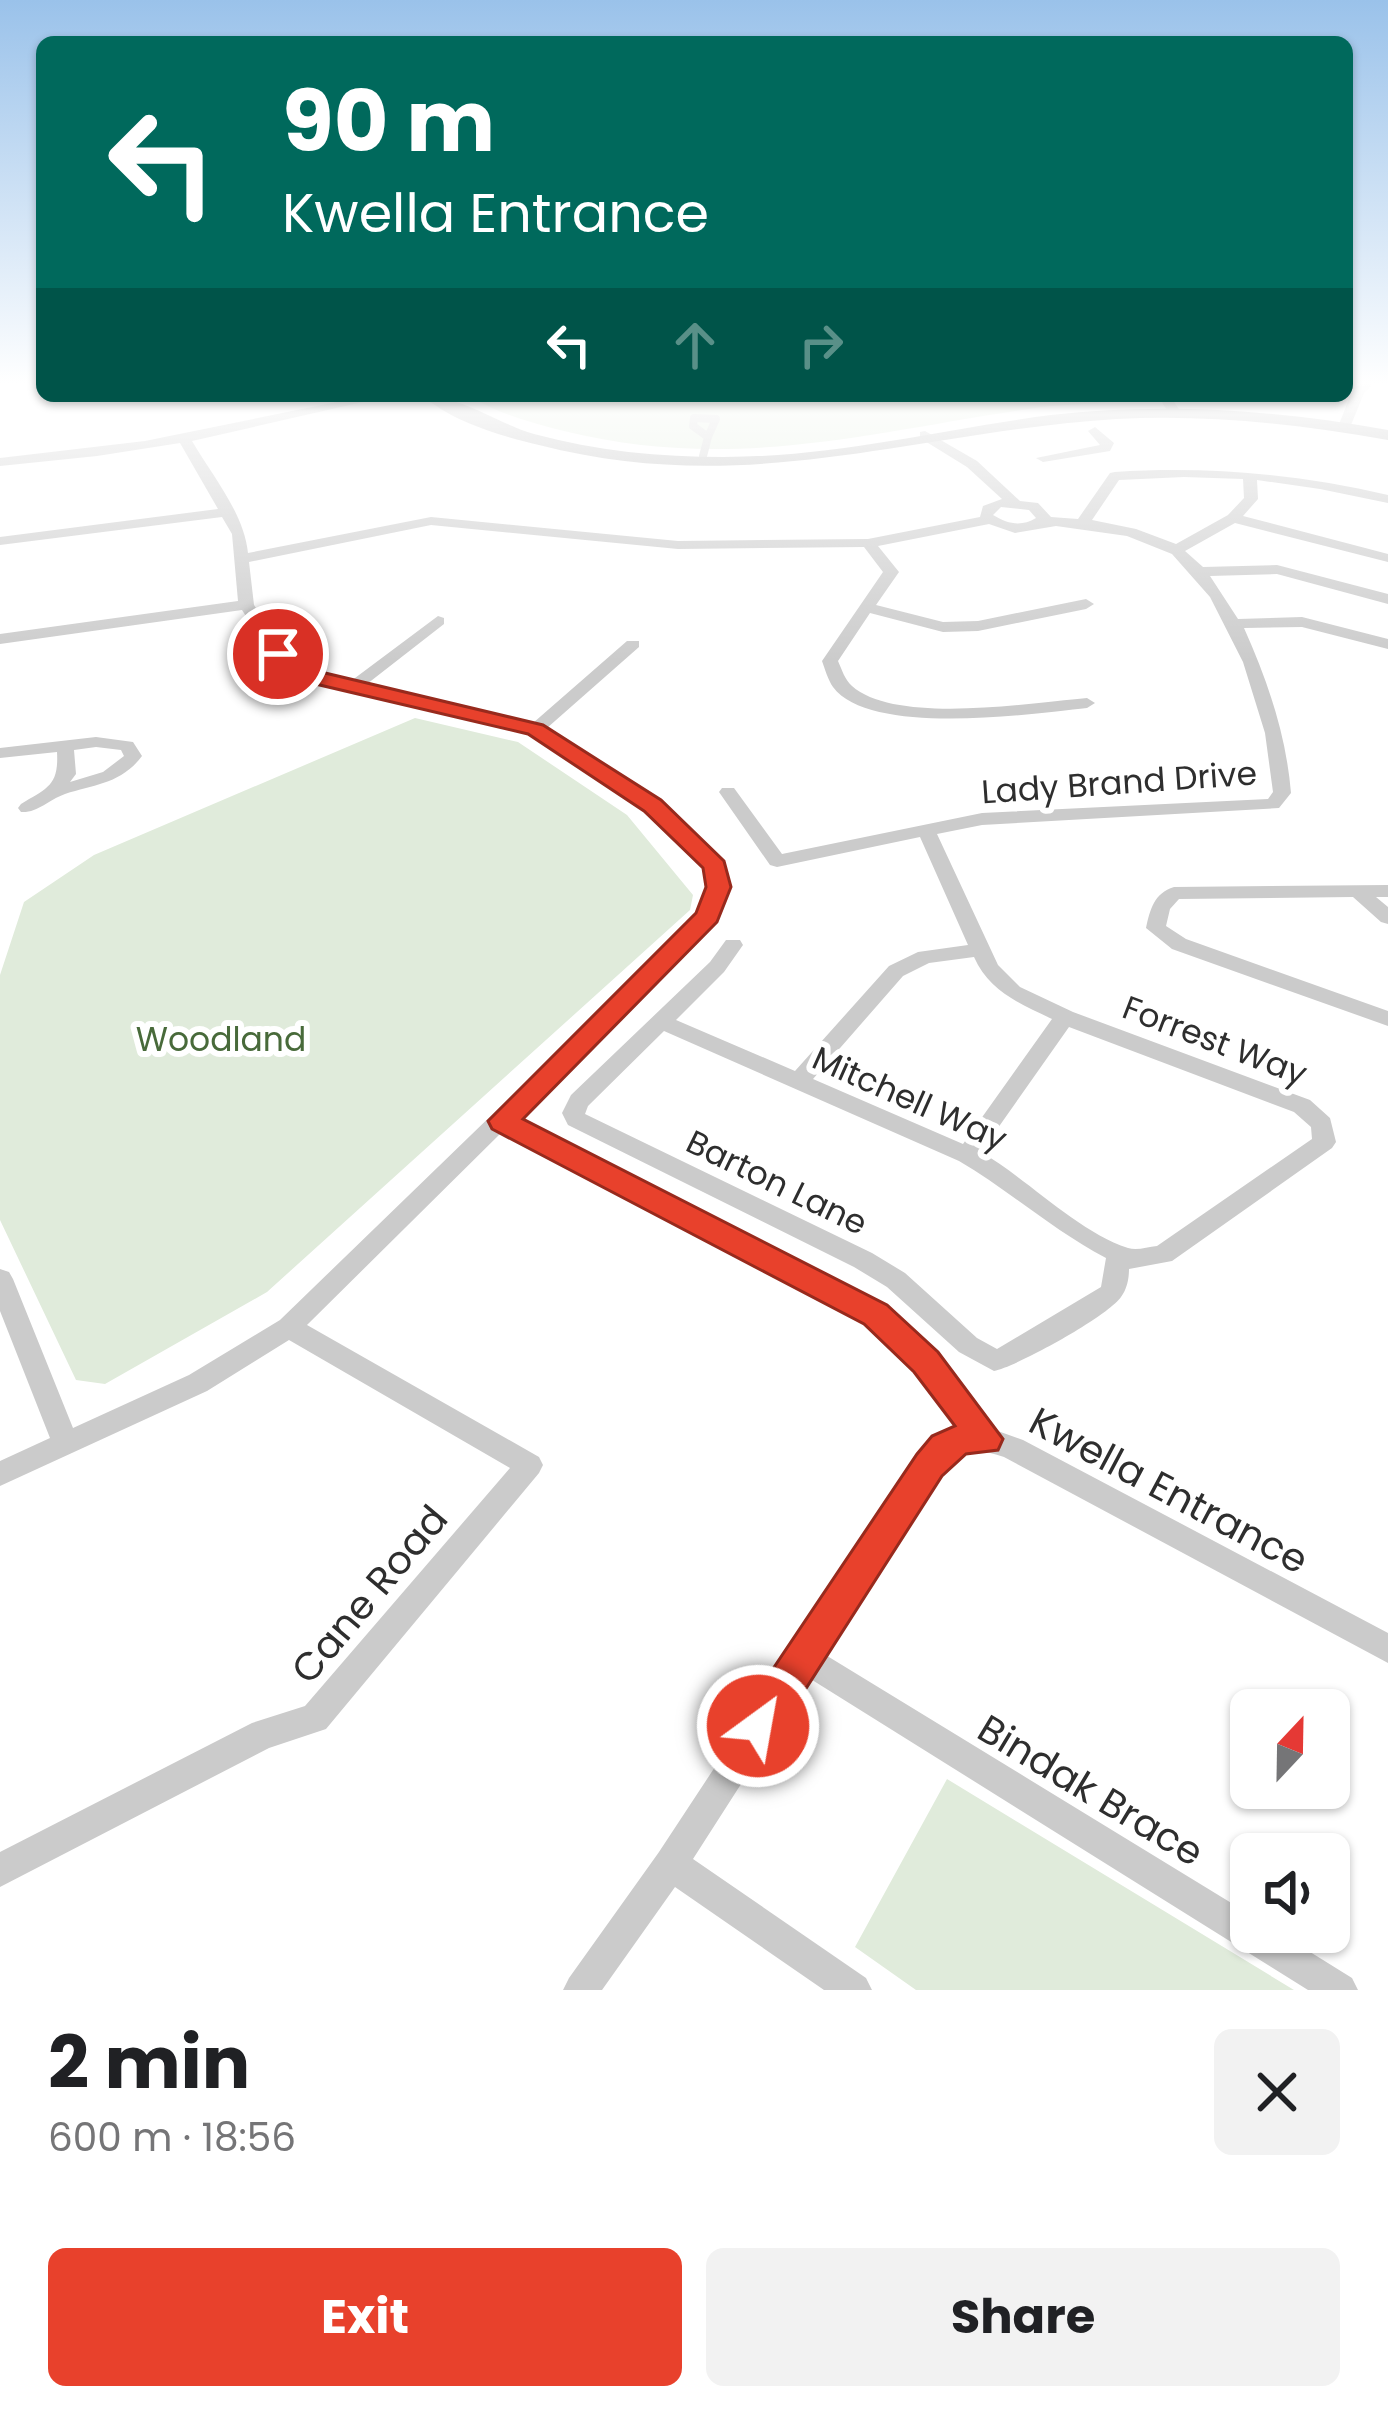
<!DOCTYPE html>
<html lang="en">
<head>
<meta charset="utf-8">
<style>
	:root { --surface:#fff; --page:#f2f2f2; --text:#202124; --muted:#757577; --accent:#e8412c }
	body { margin:0; font-family:Poppins,sans-serif; background:var(--page); color:var(--text); height:100vh; display:flex; flex-direction:column; font-size:45px; white-space:nowrap }
	* { box-sizing:border-box; margin:0 }
	p { font-size:39px; color:var(--muted) }
	.icon { flex:none; width:66px; height:66px; fill:none; stroke:currentColor; stroke-width:2; stroke-linecap:round; stroke-linejoin:round }
	.map { position:relative; height:1990px; overflow:hidden }
	.drawer { display:flex; flex-direction:column; background:var(--surface); flex:1 }
	.drawer>* { flex:none }
	.guide { position:absolute; left:36px; top:36px; width:1317px; height:366px; border-radius:18px; box-shadow:0 3px 9px #0004; background:#00695c; color:#fff; overflow:hidden }
	.needle { width:78px; rotate:22deg }
	.tools { position:absolute; left:1230px; top:1689px; display:grid; gap:24px }
	.tools a { display:grid; place-items:center; width:120px; height:120px; border-radius:18px; background:var(--surface); box-shadow:0 3px 9px #0004; font-size:60px }
	.pin { position:absolute; display:grid; place-items:center; width:102px; height:102px; color:#fff; margin:-51px; border:6px solid #fff; border-radius:50%; box-shadow:0 3px 12px #0007 }
	.me { position:absolute; width:132px; margin:-66px; rotate:32deg; stroke-linejoin:round; filter:drop-shadow(0 0 9px #0008) }
	.turn { display:flex; align-items:center; gap:42px; height:252px; padding:0 48px; font-size:54px }
	.turn .icon { width:156px; height:156px; stroke-width:2.5 }
	.turn b { display:block; font-size:84px; line-height:102px }
	.lanes { display:flex; align-items:center; height:114px; padding:0 48px; background:#0003; justify-content:center; gap:60px; direction:ltr }
	.lanes .off { opacity:.35 }
	.round { display:grid; place-items:center; flex:none; width:126px; height:126px; border-radius:18px; background:var(--page) }
	.summary { display:flex; align-items:center; justify-content:space-between; height:204px; padding:0 48px }
	h1 { font-size:72px; font-weight:700; line-height:90px }
	.primary-button { display:flex; gap:24px; margin-top:auto; padding:24px 48px }
	.primary-button a { flex:1; height:138px; border-radius:18px; background:var(--accent); color:#fff; font-size:48px; font-weight:700; line-height:138px; text-align:center }
	.primary-button a+a { background:var(--page); color:var(--text) }
	.map>svg:first-child { display:block }
	.green { fill:#e0ebdb }
	.lines { fill:none; stroke-linecap:round; stroke-linejoin:round }
	.lane { stroke:#cbcbcb; stroke-width:8 }
	.street { fill:#cbcbcb; fill-rule:evenodd }
	.secondary { fill:#b8b8b8; fill-rule:evenodd }
	.route { fill:#e8412c; stroke:#972a1d; stroke-width:3 }
	.labels { text-anchor:middle; stroke-width:12; stroke-linejoin:round; paint-order:stroke }
	.street-label { font-size:33px; fill:#2e2e2e; stroke:#fff }
	.park-label { font-size:33px; fill:#486a3a; stroke:#fff }
	.near-street-label { font-size:39px; fill:#2e2e2e; stroke:#fff }
</style>
</head>
<body>
<div class="map">
<svg width="1388" height="1990" viewBox="0 0 1388 1990">
	<rect width="100%" height="100%" fill="#fff"/>
	<path class="green" d="M470 396H1142C1133 404 1056 404 1035 408 869 432 734 473 564 431 532 423 498 414 470 396Z
		M415 718 518 742 627 815 693 895 690 910 267 1292 105 1384 76 1380 0 1220V975L24 902 94 855Z
		M947 1779 1294 1990H916L855 1947Z"/>
	<g class="lines">
		<path class="lane" d="M694 418 716 419 708 437 693 426Z
			M703 456 708 437"/>
		<path class="street" d="M1361 382H1375L1364 393 1349 430H1339L1338 427 1352 391Z
			M366 396H389L192 441C213 477 244 513 248 553L431 517 678 541 868 539 980 517 983 506 1002 499 967 467 920 438V432L925 431 977 461 1020 501 1038 503 1051 517 1078 519 1110 473 1115 472C1208 466 1297 474 1388 495V503L1320 489 1257 480 1258 499 1243 516 1388 554V562L1235 523 1185 551 1203 567 1277 565 1388 594V604L1277 574 1210 576 1238 619 1302 617 1388 639V649L1302 627 1244 628C1268 682 1286 734 1291 793L1279 808 982 825 937 834 998 965 1020 987 1073 1012 1310 1100 1330 1118 1336 1142 1332 1148 1172 1261 1129 1269C1129 1279 1127 1289 1121 1297 1108 1316 1018 1366 994 1371L959 1352 887 1287 854 1267 568 1125 562 1113 571 1095 710 962 726 940H740L743 945 724 972 676 1020 795 1071 889 966 918 952 968 945 920 837 777 867 770 865 719 792 722 788H734L782 854 982 813 1268 799 1273 792 1265 733 1243 662 1210 597 1172 554 1127 536 1056 526 1015 533 989 524 878 546 899 572 876 605 943 622 978 621 1086 599 1094 604 1086 609 978 631 943 632 870 613 838 661C842 670 845 680 852 686 896 725 1030 703 1087 698L1095 703 1087 708C1031 714 870 737 833 687 828 680 825 669 822 661L883 572 864 547 678 549 431 525 249 562 254 605 284 651 320 673 351 681 438 616 444 618V624L367 684 533 723 627 641H639V647L547 728 658 802 722 862 728 887 715 920 516 1118 885 1308 935 1354 995 1430 1023 1440 1388 1633V1663L1004 1457C975 1447 959 1451 939 1473L824 1654 1251 1915V1932H1278L1352 1978 1358 1990H1308L809 1678 693 1859 866 1978 872 1990H824L675 1887 602 1990H563L569 1978 659 1852 919 1457 938 1439 963 1429 917 1370 867 1322 503 1131 307 1325 539 1457 543 1465 539 1473 326 1729 269 1748 0 1887V1852L252 1723 305 1706 510 1468 289 1340 207 1391 0 1486V1461L50 1438 0 1311V1269L9 1272 13 1279 73 1428 189 1375 280 1320 699 914 708 887 706 868 646 810 530 733 308 681 272 657 242 610 0 644V634L238 601 232 534 222 517 0 545V537L218 509 180 443 97 456 0 466V458L145 441ZM1184 477 1243 479 1244 498 1228 515 1176 544 1136 529 1092 520 1119 480ZM1001 507 1029 510 1036 518C1021 527 1008 524 993 515ZM974 957C989 991 1020 1004 1052 1019L963 1144 813 1079 903 976 929 963ZM1069 1027 1294 1112 1311 1127 1312 1139 1157 1246C1147 1247 1137 1251 1128 1248 1077 1231 1029 1180 981 1152ZM664 1031 959 1161C1010 1191 1053 1230 1106 1258L1101 1287 997 1349 977 1338 905 1273 872 1253 585 1114 588 1106Z
			M1158 396H1170L1181 412 1180 415H1170Z
			M1095 427 1114 443 1110 451 1043 462 1036 458 1100 445 1088 431Z
			M96 737 133 742 142 756C121 784 95 784 65 794 48 800 38 813 21 812L18 808 21 804C47 788 59 786 57 752L0 758V748ZM96 747 121 750 124 756 103 772 70 782 76 774 74 750Z
			M1388 885V897H1376L1388 907V924L1381 922 1353 897 1179 899 1170 909 1166 926 1186 939 1388 1011V1026L1172 949 1146 928C1150 910 1154 893 1174 887Z"/>
		<path class="secondary" d="M423 396C461 396 497 423 534 434 596 451 660 457 724 457 835 457 942 429 1051 415 1164 402 1276 410 1388 430V440C1298 424 1208 414 1116 419 912 432 749 499 539 445 501 436 453 422 423 396Z"/>
	</g>
	<linearGradient id="sky" x2="0" y2="1"><stop stop-color="#9ac2ea"/><stop offset="0.58" stop-color="#fff"/><stop offset="1" stop-color="#fff" stop-opacity="0"/></linearGradient>
	<rect width="1388" height="661" fill="url(#sky)"/>
	<path class="route" d="M278 648 321 672 543 725 661 800 724 861 731 887 717 922 523 1119 887 1305 938 1352 1003 1439 998 1450 966 1454 942 1476 773 1740 758 1746 744 1740 738 1726 744 1712 917 1454 932 1436 955 1426 914 1372 864 1324 492 1129 488 1121 696 913 706 887 703 868 644 811 528 734 307 682 271 658V650Z"/>
	<g class="labels">
		<g class="street-label">
			<text transform="translate(1119 782) rotate(-4)" y="12">Lady Brand Drive</text>
			<text transform="translate(1215 1040) rotate(21)" y="12">Forrest Way</text>
			<text transform="translate(910 1098) rotate(24)" y="12">Mitchell Way</text>
			<text transform="translate(777 1182) rotate(26)" y="12">Barton Lane</text>
		</g>
		<g class="park-label">
			<text x="221" y="1051">Woodland</text>
		</g>
		<g class="near-street-label">
			<text transform="translate(1169 1490) rotate(28)" y="14">Kwella Entrance</text>
			<text transform="translate(369 1594) rotate(-50)" y="14">Cane Road</text>
			<text transform="translate(1091 1790) rotate(31)" y="14">Bindak Brace</text>
		</g>
	</g>
</svg>
<div class="tools">
<a><svg class="needle" viewBox="-14 -14 28 28"><path d="M0-13l5 13h-10z" fill="#e53935"/><path d="M0 13l5-13h-10z" fill="#757577"/></svg></a>
<a><svg class="icon" aria-label="sound" viewBox="0 0 24 24"><path d="M4 9h4l5-4v14l-5-4H4zM17 9q2 3 0 6"/></svg></a>
</div>
<div class="pin" style="left:278px;top:654px;background:#d93025"><svg class="icon" aria-label="arrive" viewBox="0 0 24 24"><path d="M6 21V4h12l-3 4 3 4H6"/></svg></div>
<svg class="me" style="left:758px;top:1726px" viewBox="-20 -20 40 40"><circle r="17" fill="#e8412c" stroke="#fff" stroke-width="3"/><path d="M0-11L8 9 0 5-8 9z" fill="#fff"/></svg>
<div class="guide">
<div class="turn"><svg class="icon" aria-label="left" viewBox="0 0 24 24"><path d="M17 20v-9H6M10 6l-5 5 5 5"/></svg><div><b>90 m</b>Kwella Entrance</div></div>
<div class="lanes"><svg class="icon" aria-label="left" viewBox="0 0 24 24"><path d="M17 20v-9H6M10 6l-5 5 5 5"/></svg><svg class="icon off" aria-label="ahead" viewBox="0 0 24 24"><path d="M12 20V5M6 11l6-6 6 6"/></svg><svg class="icon off" aria-label="right" viewBox="0 0 24 24"><path d="M7 20v-9h11M14 6l5 5-5 5"/></svg></div>
</div>
</div>
<section class="drawer">
<div class="summary"><div><h1>2 min</h1><p>600 m · 18:56</p></div><a class="round"><svg class="icon" aria-label="close" viewBox="0 0 24 24"><path d="M6 6l12 12M18 6L6 18"/></svg></a></div>
<div class="primary-button"><a>Exit</a><a>Share</a></div>
</section>
</body>
</html>
